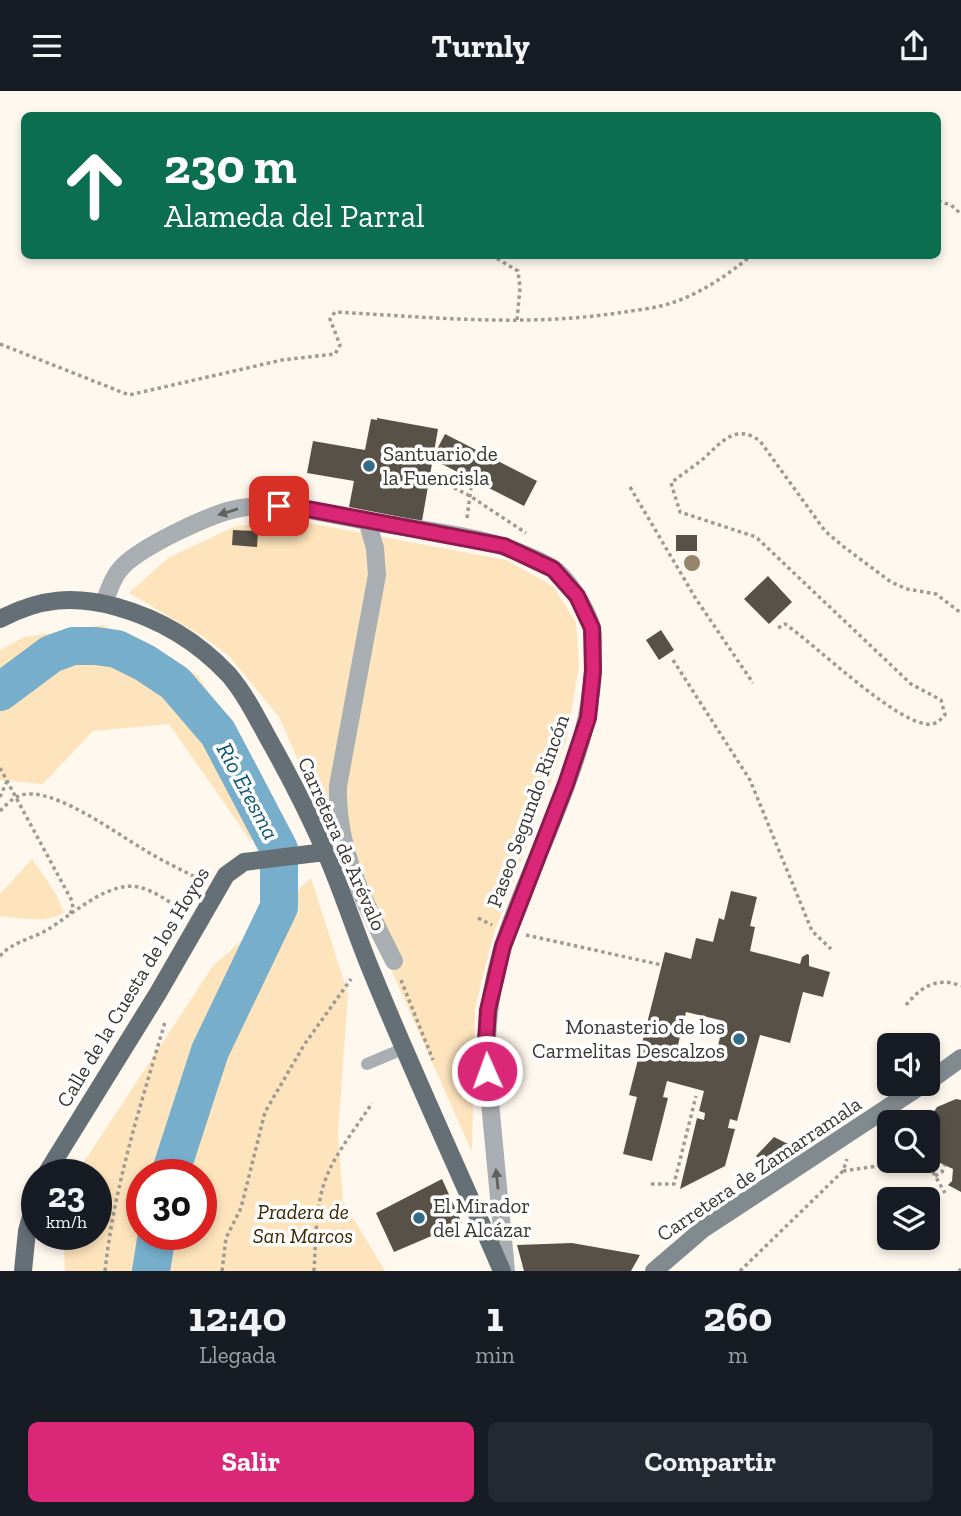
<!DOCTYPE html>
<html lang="es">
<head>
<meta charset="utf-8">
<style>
	:root { --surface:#171b24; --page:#242831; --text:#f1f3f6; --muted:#9ea1a6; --accent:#db2777 }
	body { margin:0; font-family:"Zilla Slab",serif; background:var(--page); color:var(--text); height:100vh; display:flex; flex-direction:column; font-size:26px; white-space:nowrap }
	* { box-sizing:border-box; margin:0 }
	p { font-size:23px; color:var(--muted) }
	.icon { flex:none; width:38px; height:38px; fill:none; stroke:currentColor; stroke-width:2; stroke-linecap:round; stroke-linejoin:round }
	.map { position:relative; height:1180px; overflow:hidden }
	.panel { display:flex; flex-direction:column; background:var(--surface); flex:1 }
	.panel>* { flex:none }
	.banner { position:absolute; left:21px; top:21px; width:920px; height:147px; border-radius:10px; box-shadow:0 4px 10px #0003; background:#0b6e4f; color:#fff; overflow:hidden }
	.fabs { position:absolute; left:877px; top:942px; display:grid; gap:14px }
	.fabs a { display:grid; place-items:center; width:63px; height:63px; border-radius:10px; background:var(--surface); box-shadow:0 4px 10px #0003; font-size:35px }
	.speed { position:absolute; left:21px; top:1068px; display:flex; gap:14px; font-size:35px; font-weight:700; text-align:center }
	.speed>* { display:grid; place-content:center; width:91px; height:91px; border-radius:50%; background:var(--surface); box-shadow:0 4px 10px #0003; line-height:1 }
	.speed small { font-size:18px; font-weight:400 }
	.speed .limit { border:10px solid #d22; background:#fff; color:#111 }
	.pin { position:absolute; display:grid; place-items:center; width:60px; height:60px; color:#fff; margin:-30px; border-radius:14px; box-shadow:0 4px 10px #0006 }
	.me { position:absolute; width:77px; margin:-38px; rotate:358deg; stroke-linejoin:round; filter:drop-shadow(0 0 5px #0008) }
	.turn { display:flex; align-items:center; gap:24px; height:147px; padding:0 28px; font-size:32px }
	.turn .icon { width:91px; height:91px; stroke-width:2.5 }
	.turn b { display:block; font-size:49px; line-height:60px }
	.eta { display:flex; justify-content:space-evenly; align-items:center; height:119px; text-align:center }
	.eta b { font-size:42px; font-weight:700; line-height:49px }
	.cta { display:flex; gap:14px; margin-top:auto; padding:14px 28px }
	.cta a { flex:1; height:80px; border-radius:10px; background:var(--accent); color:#fff; font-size:28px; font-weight:700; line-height:80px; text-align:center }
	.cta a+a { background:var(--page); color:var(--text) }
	header { display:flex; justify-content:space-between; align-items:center; height:91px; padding:0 28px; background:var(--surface); font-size:32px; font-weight:700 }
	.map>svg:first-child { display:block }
	.green { fill:#fee4bc; fill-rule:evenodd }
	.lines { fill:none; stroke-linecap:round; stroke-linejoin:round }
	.river { stroke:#76aecb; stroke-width:38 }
	.building { fill:#585147; fill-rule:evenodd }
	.path { stroke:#9f9a93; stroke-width:3.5; stroke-dasharray:3.5 3.5; stroke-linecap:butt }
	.lane { stroke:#a8aeb1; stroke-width:12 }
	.street { stroke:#a8aeb1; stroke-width:18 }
	.secondary { stroke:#818a8e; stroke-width:18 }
	.primary { stroke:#657076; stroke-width:18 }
	.tree { fill:#94856b }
	.oneway { fill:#60615e }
	.route-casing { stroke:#8e194d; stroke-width:18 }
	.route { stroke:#db2777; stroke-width:12 }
	.poi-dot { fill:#346b86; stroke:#fff; stroke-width:2.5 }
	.labels { text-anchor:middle; stroke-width:7; stroke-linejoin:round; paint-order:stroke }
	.poi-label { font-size:21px; fill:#3a3732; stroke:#fff; text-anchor:start }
	.street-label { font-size:21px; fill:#3a3732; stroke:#fff }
	.park-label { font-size:21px; font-style:italic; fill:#3c2700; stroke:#fff }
	.water-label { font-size:23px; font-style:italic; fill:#0d5674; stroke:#fff }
</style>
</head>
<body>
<header><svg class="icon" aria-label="menu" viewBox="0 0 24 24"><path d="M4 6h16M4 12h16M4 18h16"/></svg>Turnly<svg class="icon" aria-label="share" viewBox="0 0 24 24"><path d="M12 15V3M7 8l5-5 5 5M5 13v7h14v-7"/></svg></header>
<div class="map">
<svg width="961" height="1180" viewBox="0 0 961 1180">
	<rect width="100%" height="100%" fill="#fff8ee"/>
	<path class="green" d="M293 429 506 469 553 495 576 531 579 575 567 647 493 845 475 917 472 1061 279 626 229 565 202 545 129 502 168 467 236 435Z
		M103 534 197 584 245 656 290 745 250 749 169 633 93 640 43 693 0 689V559L24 546Z
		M32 768 55 801 64 821C48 833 19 827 0 825V803Z
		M311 787 348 903 338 1043 343 1110 385 1180H65L63 1143H96V1083H76L213 875ZM201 1083V1143H142V1083Z"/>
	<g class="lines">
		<path class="river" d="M0 601 51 563 73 555H96L117 558 145 572 175 592 218 642 279 758V816L210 960 170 1083
			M151 1180 157 1143"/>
	</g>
	<path class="building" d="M377 327 438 338 422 430 349 416 354 390 307 382 313 350 365 359 371 328 377 329Z
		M445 343 537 390 524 415 432 368Z
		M233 439 258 440 257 456 232 454Z
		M676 444H697V460H676Z
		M768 485 792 511 769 533 744 508Z
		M661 539 674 559 659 569 646 549Z
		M731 800 757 806 750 835 755 836 750 860 800 873 802 866 807 863 809 864V875L830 881 823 906 803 901 790 952 760 944 737 1030 730 1028 728 1037 735 1038 725 1075 680 1098 697 1027 704 1029 705 1022 699 1020 704 1000 667 990 663 1006 668 1007 652 1070 623 1063 637 1006 629 1004 665 861 691 868 696 847 713 851 719 827 724 829ZM686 921 724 930 715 967 677 958Z
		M956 1008 961 1009V1101L948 1094 952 1090 953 1078 938 1071 928 1054V1030L937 1016Z
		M774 1046 798 1058 769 1076 756 1065Z
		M442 1088 462 1132 394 1161 376 1122Z
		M572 1152 640 1164 631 1180H524L517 1154Z"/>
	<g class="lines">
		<path class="path" d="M938 110 951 114 961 123
			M491 164 518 180 520 197 517 229
			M0 253 129 304 282 269 335 263 340 254 330 228 335 221C429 226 524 236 617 222 637 219 660 217 680 209 707 198 729 183 752 164
			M429 384 470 405 526 442
			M630 396 696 508 753 592
			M467 427 472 389
			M778 537 785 533C814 552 901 638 932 633 938 632 941 628 945 624L941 609 911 593 756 446 680 421 671 392C681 384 693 376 703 368 722 351 735 332 760 350L825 440 844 456 891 491 907 498 936 503 961 522
			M673 569 750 689 812 840 831 858
			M0 677 72 810 73 817 70 823
			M0 706 7 690
			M0 720C10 710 17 702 32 703 64 704 116 742 143 758 162 770 182 779 201 789
			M478 827 492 834
			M526 844 662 874
			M0 865C12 851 31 848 47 839 73 823 111 787 142 797 157 801 171 813 185 820
			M401 889 433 969
			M906 914C921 896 937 885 961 895
			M914 1031 917 1021
			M926 1069 945 1102
			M843 1080 892 1073 898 1069
			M935 1085 942 1081 945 1074
			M651 1093H674L696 1005
			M105 1180C114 1095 141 1013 165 931
			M222 1180 226 1147 241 1117 265 1021 304 954 351 888
			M314 1180C316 1149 315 1116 326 1087 336 1061 357 1036 372 1012
			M740 1180 843 1080 847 1068
			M959 1180 961 1178"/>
		<path class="lane" d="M367 973 405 957"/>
		<path class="street" d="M367 430 375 457 377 484 338 695C336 760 366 814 394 870
			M104 512C109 499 113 485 123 475 143 455 213 421 241 417 284 410 325 423 367 430 429 441 495 444 551 476 567 486 587 518 592 537 594 545 593 555 593 563 596 655 538 754 508 840 492 885 485 933 487 980L506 1180"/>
		<path class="secondary" d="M928 991 961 967
			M654 1180 703 1138 925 992"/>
		<path class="primary" d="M0 528C40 507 74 504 117 516 160 528 199 552 229 584 245 603 256 625 268 647 289 684 308 721 325 760 342 799 355 840 371 879 412 980 459 1080 502 1180
			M46 1083 158 902 226 784 244 771 325 761
			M23 1180 27 1140 37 1104"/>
	</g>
	<circle class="tree" cx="692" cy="472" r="8"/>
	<defs><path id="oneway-solid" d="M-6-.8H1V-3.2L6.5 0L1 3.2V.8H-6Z" transform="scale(1.75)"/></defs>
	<g class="oneway">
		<use href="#oneway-solid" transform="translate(228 421) rotate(163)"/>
		<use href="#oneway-solid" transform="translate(497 1088) rotate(-96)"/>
	</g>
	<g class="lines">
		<g class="route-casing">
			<path id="route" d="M279 415 297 416 504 455 553 478 577 505 592 537 593 580 588 627 566 693 503 855 488 919 486 950 487 980"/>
		</g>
		<use href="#route" class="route"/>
	</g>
	<g class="poi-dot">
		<circle cx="369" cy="375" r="7"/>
		<circle cx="739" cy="948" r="7"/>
		<circle cx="419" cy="1127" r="7"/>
	</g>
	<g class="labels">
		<g class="poi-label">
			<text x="383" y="370">Santuario de<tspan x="383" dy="24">la Fuencisla</tspan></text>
			<text x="725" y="943" text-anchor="end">Monasterio de los<tspan x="725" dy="24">Carmelitas Descalzos</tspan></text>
			<text x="433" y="1122">El Mirador<tspan x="433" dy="24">del Alcázar</tspan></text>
		</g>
		<g class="street-label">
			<text transform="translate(528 720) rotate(-70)" y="7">Paseo Segundo Rincón</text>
			<text transform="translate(342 753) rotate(66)" y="7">Carretera de Arévalo</text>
			<text transform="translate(133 896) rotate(-59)" y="7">Calle de la Cuesta de los Hoyos</text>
			<text transform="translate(759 1078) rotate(-34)" y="7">Carretera de Zamarramala</text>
		</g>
		<g class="park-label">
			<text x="303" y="1128">Pradera de<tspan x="303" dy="24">San Marcos</tspan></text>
		</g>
		<g class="water-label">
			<text transform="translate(248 700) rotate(62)" y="8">Río Eresma</text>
		</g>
	</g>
</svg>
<div class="fabs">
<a><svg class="icon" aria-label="sound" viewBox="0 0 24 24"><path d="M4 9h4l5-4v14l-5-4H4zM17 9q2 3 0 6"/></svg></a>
<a><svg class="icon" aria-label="search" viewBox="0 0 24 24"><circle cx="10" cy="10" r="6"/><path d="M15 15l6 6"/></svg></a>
<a><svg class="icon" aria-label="layers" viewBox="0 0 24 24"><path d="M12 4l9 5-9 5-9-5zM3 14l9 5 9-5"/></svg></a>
</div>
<div class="speed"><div>23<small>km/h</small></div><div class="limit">30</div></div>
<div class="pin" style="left:279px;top:415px;background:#d93025"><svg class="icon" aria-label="arrive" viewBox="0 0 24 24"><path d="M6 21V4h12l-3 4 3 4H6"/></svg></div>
<svg class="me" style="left:487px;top:980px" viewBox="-20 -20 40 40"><circle r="17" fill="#db2777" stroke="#fff" stroke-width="3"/><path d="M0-11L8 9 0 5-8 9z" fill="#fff"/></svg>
<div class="banner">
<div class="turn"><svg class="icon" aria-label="ahead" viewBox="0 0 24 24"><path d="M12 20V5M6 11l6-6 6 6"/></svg><div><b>230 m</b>Alameda del Parral</div></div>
</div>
</div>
<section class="panel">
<div class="eta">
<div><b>12:40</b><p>Llegada</p></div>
<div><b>1</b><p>min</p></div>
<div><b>260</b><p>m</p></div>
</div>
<div class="cta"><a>Salir</a><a>Compartir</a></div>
</section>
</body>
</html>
